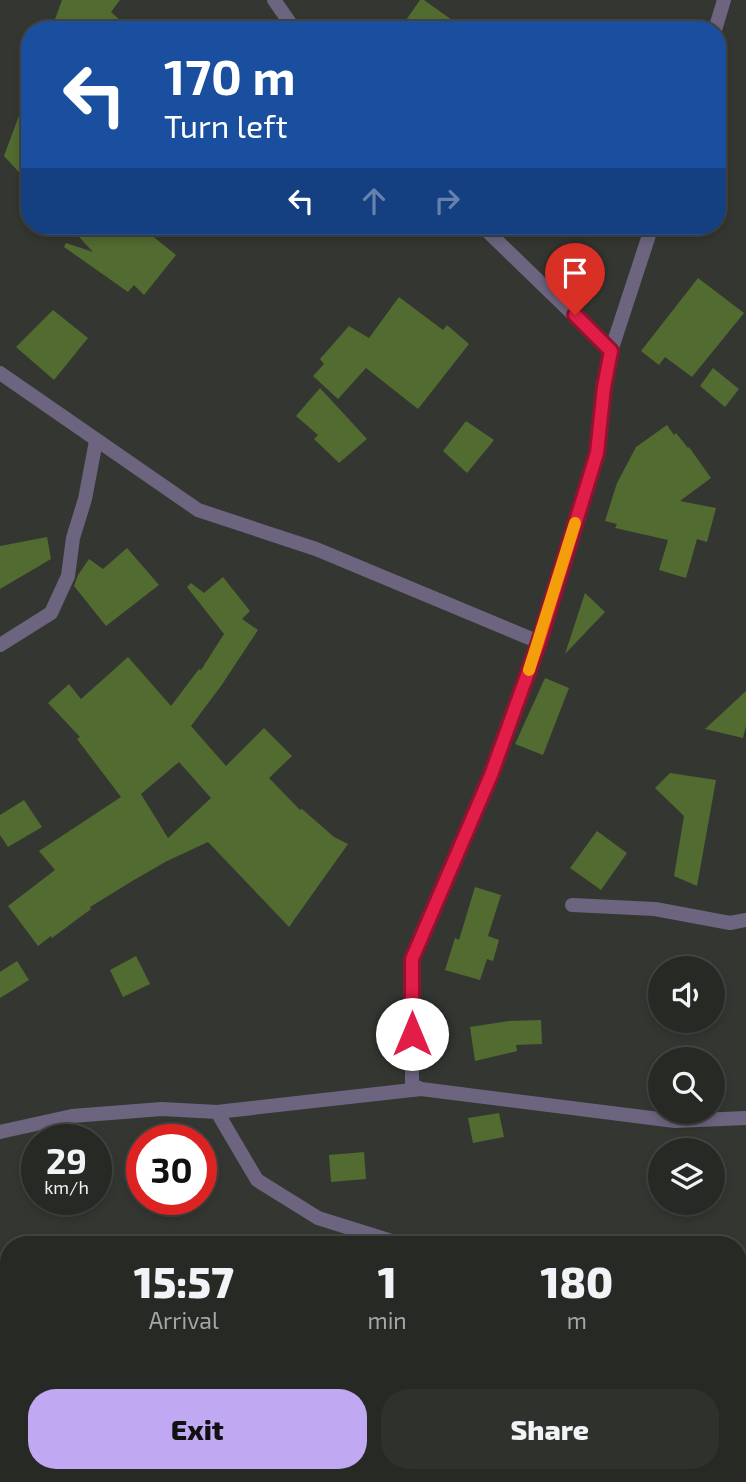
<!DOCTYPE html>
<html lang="en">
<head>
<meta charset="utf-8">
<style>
	:root { --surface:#272925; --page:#2f312d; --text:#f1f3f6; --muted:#a4a6a7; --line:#434542; --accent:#c1a8f3 }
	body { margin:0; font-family:"Exo 2",sans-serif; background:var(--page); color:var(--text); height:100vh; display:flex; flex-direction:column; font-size:26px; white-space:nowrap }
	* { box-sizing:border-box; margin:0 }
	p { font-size:23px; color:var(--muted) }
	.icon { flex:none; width:38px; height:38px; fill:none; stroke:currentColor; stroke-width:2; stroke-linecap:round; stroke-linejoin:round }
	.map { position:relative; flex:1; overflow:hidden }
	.panel { position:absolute; left:0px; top:1236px; width:747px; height:247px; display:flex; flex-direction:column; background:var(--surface); border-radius:28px 28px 0 0; box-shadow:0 4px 10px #0003,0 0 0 2px var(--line) }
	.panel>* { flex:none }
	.hud { position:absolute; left:21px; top:21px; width:705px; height:214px; border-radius:28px; box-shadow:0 4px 10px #0003,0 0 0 2px var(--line); background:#1a4fa0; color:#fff; overflow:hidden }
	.controls { position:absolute; left:648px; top:956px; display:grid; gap:14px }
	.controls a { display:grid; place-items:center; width:77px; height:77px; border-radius:50%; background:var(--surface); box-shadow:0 4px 10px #0003,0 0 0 2px var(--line); font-size:35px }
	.speed { position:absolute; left:21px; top:1124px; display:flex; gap:14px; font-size:35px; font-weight:700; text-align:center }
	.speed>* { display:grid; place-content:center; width:91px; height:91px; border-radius:50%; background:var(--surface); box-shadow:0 4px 10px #0003,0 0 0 2px var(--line); line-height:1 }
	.speed small { font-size:18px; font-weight:400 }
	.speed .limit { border:10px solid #d22; background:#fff; color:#111 }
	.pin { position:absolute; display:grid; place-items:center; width:60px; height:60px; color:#fff; margin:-72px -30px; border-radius:50% 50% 50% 0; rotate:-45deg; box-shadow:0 0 7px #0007 }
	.pin .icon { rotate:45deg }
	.me { position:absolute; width:77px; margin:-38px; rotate:0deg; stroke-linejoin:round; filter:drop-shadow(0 0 5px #0008) }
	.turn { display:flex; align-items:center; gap:24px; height:147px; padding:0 28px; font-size:32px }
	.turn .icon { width:91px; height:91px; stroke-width:2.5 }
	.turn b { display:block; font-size:49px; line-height:60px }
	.lanes { display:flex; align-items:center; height:66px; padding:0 28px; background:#0003; justify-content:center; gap:35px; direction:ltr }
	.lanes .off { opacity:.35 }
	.eta { display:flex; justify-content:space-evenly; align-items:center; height:119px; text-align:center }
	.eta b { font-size:42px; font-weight:800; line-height:49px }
	.cta { display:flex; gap:14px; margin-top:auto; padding:14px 28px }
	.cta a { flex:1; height:80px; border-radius:28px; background:var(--accent); color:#111; font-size:28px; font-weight:800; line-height:80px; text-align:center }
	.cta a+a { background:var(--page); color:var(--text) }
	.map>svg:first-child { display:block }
	.building { fill:#516b30; fill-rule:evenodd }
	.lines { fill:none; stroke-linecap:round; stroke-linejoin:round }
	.street { stroke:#6d657f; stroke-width:14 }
	.route-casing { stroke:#92132f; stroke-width:18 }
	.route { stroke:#e11d48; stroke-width:12 }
	.slow { stroke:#f59e0b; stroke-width:12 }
</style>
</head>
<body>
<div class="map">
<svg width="746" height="1482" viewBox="0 0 746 1482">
	<rect width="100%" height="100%" fill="#343731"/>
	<path class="building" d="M62 0H120L111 12 131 30H51Z
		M420 0H424L466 30H399Z
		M27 94H30V184L4 156Z
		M69 226H140L176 255 144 295 134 285 128 292 64 247 66 243 93 252Z
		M698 278 744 313 692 377 665 357 659 365 641 351Z
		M399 297 443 330 447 325 469 344 418 409 366 368 338 399 313 376 324 364 320 359 349 326 369 338Z
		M53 310 88 338 54 380 16 347Z
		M713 368 739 389 725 407 700 386Z
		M320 388 367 439 339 463 314 439 318 435 296 416Z
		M466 421 494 440 467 473 443 451Z
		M667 425 674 435 676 433 688 448 689 447 711 478 680 501 716 508 707 542 697 539 686 578 659 570 668 540 615 528 617 524 605 521 617 483 636 447Z
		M47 537 51 559 0 589V546Z
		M127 548 159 585 106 626 74 586 78 575 89 559 103 569Z
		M223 577 250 611 242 619 258 630 221 686 191 726 226 766 264 728 292 756 269 778 300 810 302 809 334 837 348 844 289 927 208 842 167 861 134 880 90 907 91 909 52 938 51 936 38 946 8 906 55 870 39 851 121 797 77 739 80 737 48 703 69 684 81 699 128 657 171 706 199 669 201 670 224 634 187 587 191 583 204 593ZM179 762 211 798 168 838 141 794Z
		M585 593 605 612 565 654Z
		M545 678 569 688 543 755 515 744Z
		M746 691V726L743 738 705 729Z
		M670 773 716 780 697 886 674 876 684 816 655 788Z
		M24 800 42 827 8 847 0 835V815Z
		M597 831 627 853 601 890 570 868Z
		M475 887 501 895 488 936 499 940 493 961 487 959 480 980 445 970 455 938 459 940Z
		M136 956 150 984 123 997 110 970Z
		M17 961 29 980 0 998V972Z
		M541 1020 542 1044 516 1045 517 1051 475 1061 470 1027 509 1021Z
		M499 1113 504 1137 473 1143 468 1118Z
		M364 1152 366 1179 331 1182 329 1155Z"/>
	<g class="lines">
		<path class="street" d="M274 0 295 30
			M715 30 724 0
			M482 226 611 351
			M0 373 198 510 316 549 539 642
			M0 645 51 613 68 576 73 538 85 499 96 441
			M572 905 655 909 730 923 746 920
			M421 1089 412 1085V959L490 775 539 642 597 453 604 387 611 351 652 226
			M217 1112 257 1180 318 1218 401 1244
			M0 1132 72 1116 162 1109 217 1112 421 1089 675 1121 746 1118
			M738 1397 746 1402"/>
	</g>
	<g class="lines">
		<g class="route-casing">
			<path id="route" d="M412 1034V959L491 775 539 642 597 453 604 387 611 351 575 315"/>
		</g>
		<use href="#route" class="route"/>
		<path class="slow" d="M529 670 575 523"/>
	</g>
</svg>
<div class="controls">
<a><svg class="icon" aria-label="sound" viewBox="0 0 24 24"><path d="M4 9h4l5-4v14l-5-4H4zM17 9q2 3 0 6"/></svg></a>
<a><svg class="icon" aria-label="search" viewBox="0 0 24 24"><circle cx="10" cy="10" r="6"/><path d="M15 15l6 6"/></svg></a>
<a><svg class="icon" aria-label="layers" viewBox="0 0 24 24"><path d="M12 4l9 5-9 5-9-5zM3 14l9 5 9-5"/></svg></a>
</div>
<div class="speed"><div>29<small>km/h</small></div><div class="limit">30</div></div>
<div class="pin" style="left:575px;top:315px;background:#d93025"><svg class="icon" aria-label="arrive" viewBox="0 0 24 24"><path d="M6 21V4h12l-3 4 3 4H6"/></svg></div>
<svg class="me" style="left:412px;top:1034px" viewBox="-20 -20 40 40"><circle r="19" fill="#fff"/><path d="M0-13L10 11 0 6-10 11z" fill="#e11d48"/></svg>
<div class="hud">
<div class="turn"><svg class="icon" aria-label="left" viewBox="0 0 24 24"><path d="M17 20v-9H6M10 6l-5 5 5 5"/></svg><div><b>170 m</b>Turn left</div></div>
<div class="lanes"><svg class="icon" aria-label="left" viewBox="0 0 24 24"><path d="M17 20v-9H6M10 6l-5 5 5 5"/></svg><svg class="icon off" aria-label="ahead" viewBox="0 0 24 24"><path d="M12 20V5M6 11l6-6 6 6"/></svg><svg class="icon off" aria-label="right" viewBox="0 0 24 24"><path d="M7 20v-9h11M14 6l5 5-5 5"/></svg></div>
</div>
<section class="panel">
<div class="eta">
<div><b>15:57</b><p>Arrival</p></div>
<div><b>1</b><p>min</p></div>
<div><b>180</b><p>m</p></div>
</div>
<div class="cta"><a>Exit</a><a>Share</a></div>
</section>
</div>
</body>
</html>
